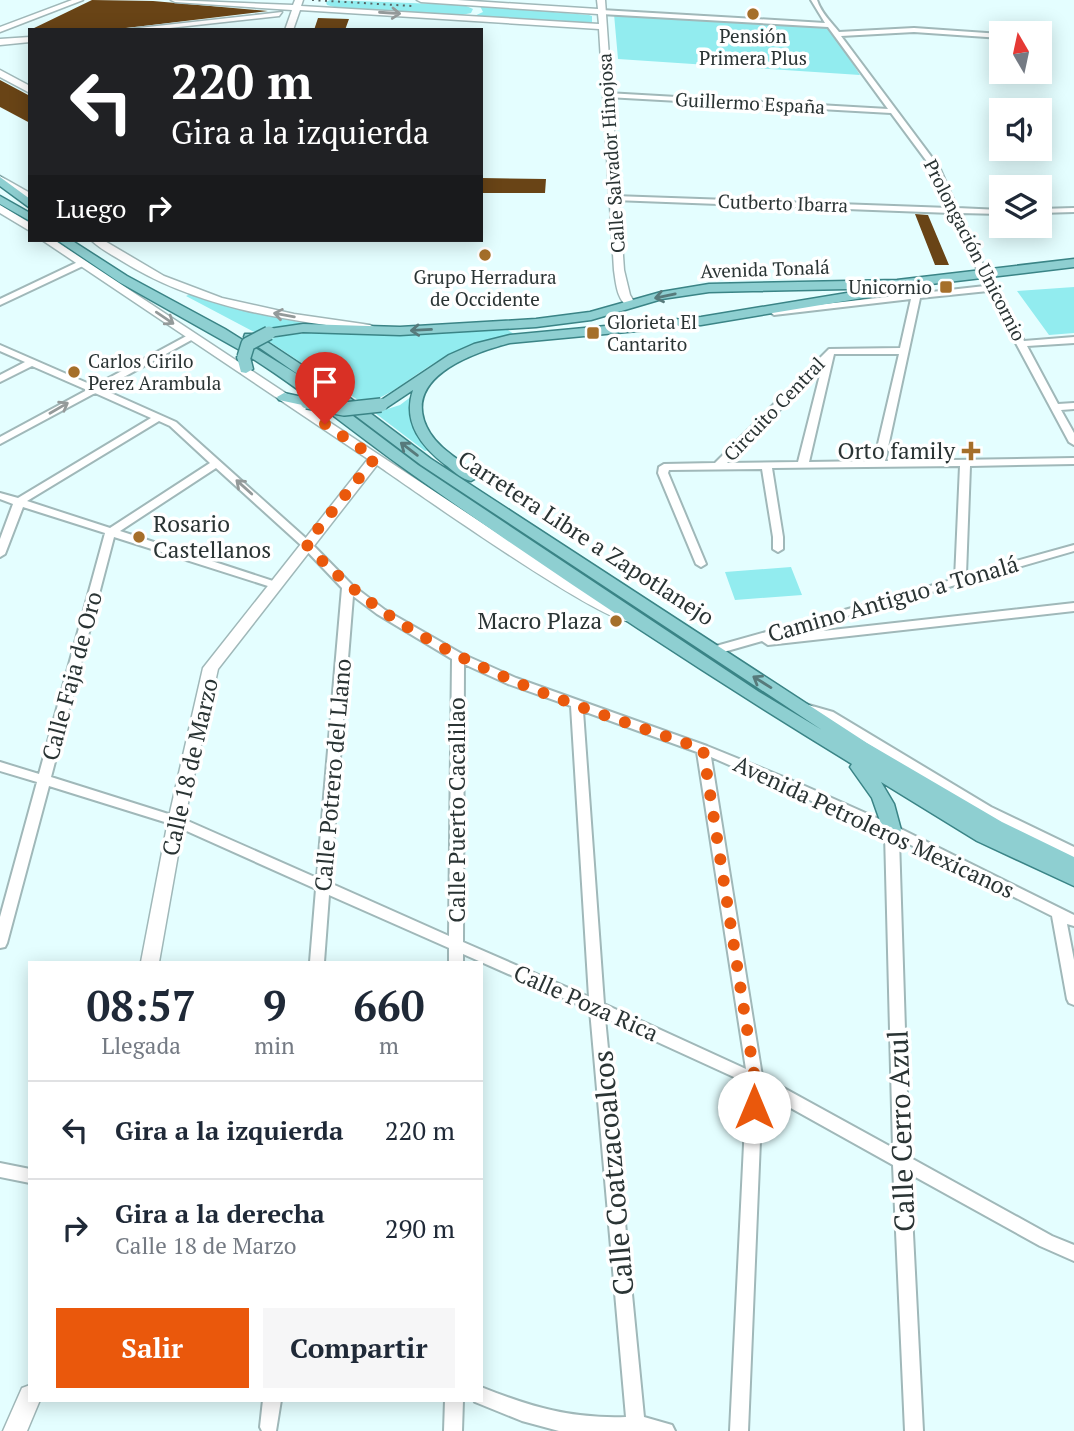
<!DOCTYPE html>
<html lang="es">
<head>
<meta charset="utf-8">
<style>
	:root { --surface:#fff; --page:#f6f6f7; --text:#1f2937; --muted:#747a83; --line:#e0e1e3; --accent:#ea580c }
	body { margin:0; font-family:"PT Serif",serif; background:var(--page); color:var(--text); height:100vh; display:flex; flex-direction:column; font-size:26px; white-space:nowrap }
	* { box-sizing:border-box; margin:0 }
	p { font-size:23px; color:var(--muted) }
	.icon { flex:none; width:38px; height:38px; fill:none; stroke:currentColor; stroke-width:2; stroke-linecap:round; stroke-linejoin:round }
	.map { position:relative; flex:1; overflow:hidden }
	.details { position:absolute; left:28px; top:961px; width:455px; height:441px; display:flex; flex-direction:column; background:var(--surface); border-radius:0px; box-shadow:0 4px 18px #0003 }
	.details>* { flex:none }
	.hud { position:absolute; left:28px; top:28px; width:455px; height:214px; border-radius:0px; box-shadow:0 4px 18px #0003; background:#202124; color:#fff; overflow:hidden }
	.needle { width:46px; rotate:351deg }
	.tools { position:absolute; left:989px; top:21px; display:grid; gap:14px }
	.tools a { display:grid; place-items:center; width:63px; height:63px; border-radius:0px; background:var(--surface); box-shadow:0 4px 18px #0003; font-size:35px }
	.pin { position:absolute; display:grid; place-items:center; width:60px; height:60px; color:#fff; margin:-72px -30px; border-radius:50% 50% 50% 0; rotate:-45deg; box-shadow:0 0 7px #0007 }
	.pin .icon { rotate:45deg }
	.me { position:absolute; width:77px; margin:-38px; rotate:0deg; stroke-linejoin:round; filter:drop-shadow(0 0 5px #0008) }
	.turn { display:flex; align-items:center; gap:24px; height:147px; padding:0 28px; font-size:32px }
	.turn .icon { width:91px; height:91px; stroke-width:2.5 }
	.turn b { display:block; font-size:49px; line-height:60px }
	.then { display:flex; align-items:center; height:66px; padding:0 28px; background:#0003; gap:14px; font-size:26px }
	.eta { display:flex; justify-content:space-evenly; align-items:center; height:119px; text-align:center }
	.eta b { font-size:42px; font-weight:600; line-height:49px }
	.action { display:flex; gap:14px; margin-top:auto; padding:14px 28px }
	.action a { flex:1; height:80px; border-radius:0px; background:var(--accent); color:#fff; font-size:28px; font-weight:600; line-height:80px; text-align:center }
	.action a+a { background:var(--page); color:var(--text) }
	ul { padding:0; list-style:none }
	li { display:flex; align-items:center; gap:21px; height:98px; padding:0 28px; border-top:2px solid var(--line) }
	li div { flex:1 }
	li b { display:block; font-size:26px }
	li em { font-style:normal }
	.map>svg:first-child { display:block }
	.green { fill:#92ecef }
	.building { fill:#694416 }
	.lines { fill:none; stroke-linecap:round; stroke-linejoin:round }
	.street-casing { stroke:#a0b8b9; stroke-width:4 }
	.secondary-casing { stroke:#a0b8b9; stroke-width:3 }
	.primary-casing { stroke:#3a8486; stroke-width:3 }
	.street { fill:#fff; fill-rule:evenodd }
	.secondary { fill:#fff; fill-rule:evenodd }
	.primary { fill:#8ecfd1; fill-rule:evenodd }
	.rail { stroke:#566464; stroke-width:2; stroke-dasharray:2 4.5; stroke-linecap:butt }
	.primary-bridge-casing { stroke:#3a8486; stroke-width:16; stroke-linecap:butt }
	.primary-bridge { stroke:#8ecfd1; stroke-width:13 }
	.oneway { stroke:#949a9a }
	.oneway2 { stroke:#577a7b }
	.route { stroke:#ea580c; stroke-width:12; stroke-dasharray:0 21.6 }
	.poi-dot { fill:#a56f2a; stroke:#fff; stroke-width:2.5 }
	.labels { text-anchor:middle; stroke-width:7; stroke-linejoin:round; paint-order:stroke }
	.far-poi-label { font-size:19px; fill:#2a3434; stroke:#fff }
	.far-street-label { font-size:19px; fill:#2a3434; stroke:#fff }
	.poi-label { font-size:23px; fill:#2a3434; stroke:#fff; text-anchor:end }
	.street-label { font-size:23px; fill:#2a3434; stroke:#fff }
	.near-street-label { font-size:28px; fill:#2a3434; stroke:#fff }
</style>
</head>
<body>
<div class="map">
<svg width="1074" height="1431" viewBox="0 0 1074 1431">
	<rect width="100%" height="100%" fill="#e4feff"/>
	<path class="green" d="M330 0 464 5 473 9 471 13 457 16 338 8 327 5 326 2Z
		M480 6 589 15 592 16V23L472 17 483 12Z
		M614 14 830 28 860 75 618 59Z
		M1074 287V333L1049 335 1017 291Z
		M190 294 238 309 304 323 256 333 186 296Z
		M506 329 514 334C488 341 460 348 436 362 412 376 391 396 364 404L267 340C302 329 339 334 375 334 419 334 463 332 506 329Z
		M412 396C410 419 414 432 428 450L425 451 375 413 400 405Z
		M791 567 802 595 735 600 725 572Z"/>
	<path class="building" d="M92 0 153 1 268 11 110 30H30Z
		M318 18 349 19 345 30H314Z
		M0 80 30 96V123L0 107Z
		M481 178 546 179 545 193H481Z
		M915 214 928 215 949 265H935Z"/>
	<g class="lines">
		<g class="street-casing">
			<path id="street" d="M811 0H817C821 13 832 23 839 32L914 28 1001 34V38L914 32 841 36 939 167 957 208 1001 210V214L960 213 987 274 1024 341 1074 337V343L1027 346 1058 404 1074 403V409L1061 410 1074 433V445L1069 442 988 291 920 298 885 461 1074 458V464L970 466 966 575 1074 545V551L778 636 1074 603V611L768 645 762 641 713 655 707 651 709 648 955 579 960 466 772 468 783 537V549L778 552 773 549V537L762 469 669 470 668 473 706 564 701 567 696 564 658 473 659 467 664 464 715 463 829 349 900 348 911 299 774 315 770 312 771 310 985 286 951 213 614 200 610 198 614 196 949 208 931 167 891 113 607 97 604 95 607 93 888 109 828 27 601 14 598 12 601 10 825 23ZM834 354H899L874 461 809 462ZM822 367 798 462 727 463Z
				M1074 208V212L1040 213V209Z
				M82 260 86 263 85 265 0 305V299Z
				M192 333 197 336 195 338 102 389 176 422 310 542 352 585 385 610 462 654 516 678 707 746 798 783 897 827 1074 915V926L1067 924 1074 960V1005L1069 1003 1067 999 1052 916 899 839 909 1157 1052 1236 1074 1245V1261L1040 1246 910 1174 923 1431H905L893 1165 762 1092 748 1431H730L747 1083 605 1018 644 1417 672 1425 675 1431H559L522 1421 475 1402 474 1400H481V1387C531 1407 572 1419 626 1417L590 1010 463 954V962H449V948L329 895 324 962H310L316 889 171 824 49 786 7 943 5 947 0 948V917L37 782 0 771V762L39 774 105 533 23 507 5 554 0 557V539L13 504 0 499V493L18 498 151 418 95 393 0 444V437L87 390 32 366 0 382V375L25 362 0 351V345L94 386ZM159 421 170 426 210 463 110 528 27 501ZM216 468 302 546 342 588 317 878 181 818 51 777 114 537 271 587 275 588 281 585 279 583 120 531ZM353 596 377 614 452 659 449 936 330 883ZM464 664 508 684 571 706 589 997 463 942ZM583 711 697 752 746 1069 604 1004ZM711 757 885 833 893 1148 762 1076Z
				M805 704 833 712 991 807 1074 847V858L981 813 825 718 801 711 799 708Z
				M0 1163 30 1169V1183L0 1177Z
				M263 1400H281L276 1431H262L260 1427Z
				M445 1400H463L462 1431H444Z"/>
		</g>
		<g class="secondary-casing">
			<path id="secondary" d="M72 0H83L0 32V27Z
				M171 0 293 5 295 0H303L301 6 599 24 598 14 421 2 417 0H457L598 9 597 0H605L624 270 630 295 636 305 630 308C617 301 616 284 614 270L599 29 300 10 293 30H285L292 10 175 2Z
				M282 12 279 16 151 30H121Z
				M30 37V42L0 45V39Z
				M0 70 30 86V93L0 77Z
				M0 176 30 193V201L0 183Z
				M0 205 30 223V231L0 213Z
				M42 240H54L579 587 632 618 630 621C607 627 409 487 377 465L218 669 184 821 159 962H141L168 821 203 668 368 459Z
				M91 240H103L164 276 222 298 294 314 370 325 376 328 370 331C284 320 197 308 122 261 112 255 99 248 91 240Z
				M30 1385V1400H40L27 1431H3L22 1388Z"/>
		</g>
		<g class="primary-casing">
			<path id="primary" d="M0 177 30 199V208L0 186Z
				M0 196 30 213V221L0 204Z
				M57 240H71L127 276 225 329 300 376 418 465 759 692 822 730 421 465 328 395 244 337 245 334H255L338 389 431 459 867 743 1002 822 1074 857V886L977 841 881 782 894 804 901 830 899 835H885L872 798 850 767 852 764C701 672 553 574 409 472 355 434 306 392 250 357L253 369 246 373 241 372 237 357 245 353 119 282Z
				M1074 259V267L897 288 709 292 662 299 591 320 536 327 400 335 303 332 269 337 263 333 269 329 303 324 400 327 536 319 590 312 661 292 709 284 897 280Z
				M871 289 875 290V296L701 325 510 343C472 353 397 379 430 433 442 452 464 461 478 477L471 481C462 479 454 472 447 466 422 447 402 423 413 390L386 408H376L374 405 449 355 474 344 510 335 701 317Z
				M284 393 312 399 314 402 307 406 279 400 277 397Z"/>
		</g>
		<use href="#street" class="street"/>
		<use href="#secondary" class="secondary"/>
		<use href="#primary" class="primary"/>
		<path class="rail" d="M312 0 412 6"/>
		<g class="primary-bridge-casing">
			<path id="primary-bridge" d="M244 357 248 344 269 333
				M307 402 344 409 381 405"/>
		</g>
		<use href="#primary-bridge" class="primary-bridge"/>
	</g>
	<defs><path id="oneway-shaft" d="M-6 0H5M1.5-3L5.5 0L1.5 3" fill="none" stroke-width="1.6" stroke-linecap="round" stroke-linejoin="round" transform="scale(1.75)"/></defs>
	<g class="oneway">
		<use href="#oneway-shaft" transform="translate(390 13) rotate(4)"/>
		<use href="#oneway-shaft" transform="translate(284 315) rotate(-170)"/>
		<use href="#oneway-shaft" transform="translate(165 318) rotate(34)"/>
		<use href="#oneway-shaft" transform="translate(59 408) rotate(-30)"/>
		<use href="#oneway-shaft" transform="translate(244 487) rotate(-138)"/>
	</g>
	<g class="oneway2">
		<use href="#oneway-shaft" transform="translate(665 296) rotate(168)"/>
		<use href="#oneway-shaft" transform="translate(421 330) rotate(177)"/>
		<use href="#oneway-shaft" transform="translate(409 449) rotate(-143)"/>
		<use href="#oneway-shaft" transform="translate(762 682) rotate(-148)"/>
	</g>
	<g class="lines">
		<path class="route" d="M325 424 375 458 306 544C410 658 562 700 703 749L755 1080 754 1107"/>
	</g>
	<g class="poi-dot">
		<circle cx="753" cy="14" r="7"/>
		<circle cx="485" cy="255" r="7"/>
		<rect x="939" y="280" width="14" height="14" rx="3.5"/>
		<rect x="586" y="326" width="14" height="14" rx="3.5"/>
		<circle cx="74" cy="372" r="7"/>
		<path d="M967.5 440.5h7v7h7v7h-7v7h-7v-7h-7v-7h7z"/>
		<circle cx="139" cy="537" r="7"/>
		<circle cx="616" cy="621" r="7"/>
	</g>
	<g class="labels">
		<g class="far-poi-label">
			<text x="753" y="43">Pensión<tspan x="753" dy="22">Primera Plus</tspan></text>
			<text x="485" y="284">Grupo Herradura<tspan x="485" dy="22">de Occidente</tspan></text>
			<text x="932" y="294" text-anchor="end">Unicornio</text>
			<text x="607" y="329" text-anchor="start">Glorieta El<tspan x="607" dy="22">Cantarito</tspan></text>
			<text x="88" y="368" text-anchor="start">Carlos Cirilo<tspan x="88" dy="22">Perez Arambula</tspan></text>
		</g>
		<g class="far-street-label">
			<text transform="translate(750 103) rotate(3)" y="7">Guillermo España</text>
			<text transform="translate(611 153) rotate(-94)" y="7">Calle Salvador Hinojosa</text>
			<text transform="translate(783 203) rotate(2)" y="7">Cutberto Ibarra</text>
			<text transform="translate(975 250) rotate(63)" y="7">Prolongación Unicornio</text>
			<text transform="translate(765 269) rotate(-2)" y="7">Avenida Tonalá</text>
			<text transform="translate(774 409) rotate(-46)" y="7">Circuito Central</text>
		</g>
		<g class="poi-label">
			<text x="955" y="459">Orto family</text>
			<text x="153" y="532" text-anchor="start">Rosario<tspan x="153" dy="26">Castellanos</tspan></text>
			<text x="602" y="629">Macro Plaza</text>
		</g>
		<g class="street-label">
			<text transform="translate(586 538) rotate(33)" y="8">Carretera Libre a Zapotlanejo</text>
			<text transform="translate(893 599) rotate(-16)" y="8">Camino Antiguo a Tonalá</text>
			<text transform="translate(72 676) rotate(-75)" y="8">Calle Faja de Oro</text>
			<text transform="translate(190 767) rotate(-77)" y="8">Calle 18 de Marzo</text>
			<text transform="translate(333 775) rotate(-85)" y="8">Calle Potrero del Llano</text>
			<text transform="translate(457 810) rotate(-90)" y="8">Calle Puerto Cacalilao</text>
			<text transform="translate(874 827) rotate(25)" y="8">Avenida Petroleros Mexicanos</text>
			<text transform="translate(586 1003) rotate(24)" y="8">Calle Poza Rica</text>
		</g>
		<g class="near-street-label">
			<text transform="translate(901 1131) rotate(-92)" y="10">Calle Cerro Azul</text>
			<text transform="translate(613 1173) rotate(-95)" y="10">Calle Coatzacoalcos</text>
		</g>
	</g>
</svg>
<div class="tools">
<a><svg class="needle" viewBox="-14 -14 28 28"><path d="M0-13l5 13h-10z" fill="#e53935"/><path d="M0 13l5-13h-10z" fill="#747a83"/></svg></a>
<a><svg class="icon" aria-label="sound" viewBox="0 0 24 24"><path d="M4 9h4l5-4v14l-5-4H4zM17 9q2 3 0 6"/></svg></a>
<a><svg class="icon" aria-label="layers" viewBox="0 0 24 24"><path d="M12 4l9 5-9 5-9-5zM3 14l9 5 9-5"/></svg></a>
</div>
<div class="pin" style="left:325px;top:424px;background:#d93025"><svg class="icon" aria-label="arrive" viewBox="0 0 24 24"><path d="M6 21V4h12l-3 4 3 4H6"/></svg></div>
<svg class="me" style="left:754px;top:1107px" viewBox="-20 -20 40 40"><circle r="19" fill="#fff"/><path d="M0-13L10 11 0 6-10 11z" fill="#ea580c"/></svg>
<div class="hud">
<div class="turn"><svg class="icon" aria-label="left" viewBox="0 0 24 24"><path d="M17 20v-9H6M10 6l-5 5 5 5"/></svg><div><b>220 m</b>Gira a la izquierda</div></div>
<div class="then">Luego<svg class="icon" aria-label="right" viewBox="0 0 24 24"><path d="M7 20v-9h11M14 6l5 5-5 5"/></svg></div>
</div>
<section class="details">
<div class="eta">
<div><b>08:57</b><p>Llegada</p></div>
<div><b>9</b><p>min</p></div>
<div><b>660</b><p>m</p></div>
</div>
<ul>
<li><svg class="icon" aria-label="left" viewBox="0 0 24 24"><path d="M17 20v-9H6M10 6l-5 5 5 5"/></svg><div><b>Gira a la izquierda</b></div><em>220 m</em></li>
<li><svg class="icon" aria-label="right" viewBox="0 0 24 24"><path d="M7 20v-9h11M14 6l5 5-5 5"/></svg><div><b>Gira a la derecha</b><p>Calle 18 de Marzo</p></div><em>290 m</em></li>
</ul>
<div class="action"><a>Salir</a><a>Compartir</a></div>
</section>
</div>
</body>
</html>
